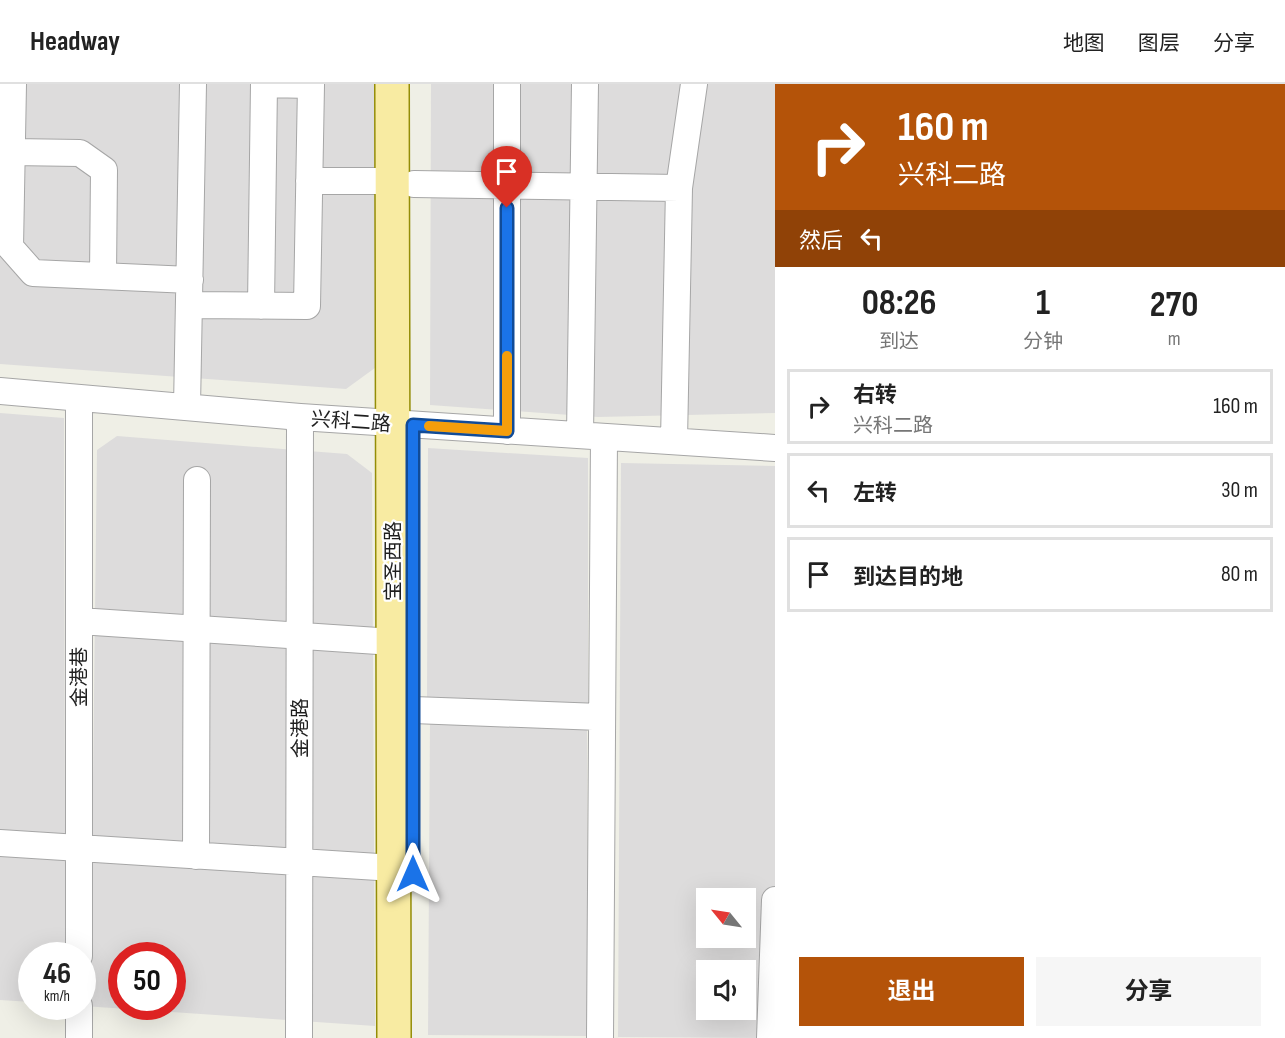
<!DOCTYPE html>
<html lang="zh">
<head>
<meta charset="utf-8">
<style>
	:root { --surface:#fff; --page:#f6f6f6; --text:#222; --muted:#767676; --line:#e0e0e0; --accent:#b45309 }
	body { margin:0; font-family:"Sofia Sans Condensed","Noto Sans SC",sans-serif; background:var(--page); color:var(--text); height:100vh; display:flex; flex-direction:column; font-size:22px; white-space:nowrap }
	* { box-sizing:border-box; margin:0 }
	p { font-size:20px; color:var(--muted) }
	.icon { flex:none; width:33px; height:33px; fill:none; stroke:currentColor; stroke-width:2; stroke-linecap:round; stroke-linejoin:round }
	.map { position:relative; flex:1; overflow:hidden }
	.side { display:flex; flex-direction:column; background:var(--surface); width:510px }
	.side>* { flex:none }
	.guide { background:#b45309; color:#fff; overflow:hidden }
	.needle { width:39px; rotate:300deg }
	.fabs { position:absolute; left:696px; top:804px; display:grid; gap:12px }
	.fabs a { display:grid; place-items:center; width:60px; height:60px; border-radius:0px; background:var(--surface); box-shadow:0 6px 24px #0002; font-size:30px }
	.speed { position:absolute; left:18px; top:858px; display:flex; gap:12px; font-size:30px; font-weight:700; text-align:center }
	.speed>* { display:grid; place-content:center; width:78px; height:78px; border-radius:50%; background:var(--surface); box-shadow:0 6px 24px #0002; line-height:1 }
	.speed small { font-size:15px; font-weight:400 }
	.speed .limit { border:9px solid #d22; background:#fff; color:#111 }
	.pin { position:absolute; display:grid; place-items:center; width:51px; height:51px; color:#fff; margin:-62px -26px; border-radius:50% 50% 50% 0; rotate:-45deg; box-shadow:0 0 6px #0007 }
	.pin .icon { rotate:45deg }
	.me { position:absolute; width:66px; margin:-33px; rotate:0deg; stroke-linejoin:round; filter:drop-shadow(0 0 4px #0008) }
	.turn { display:flex; align-items:center; gap:21px; height:126px; padding:0 24px; font-size:27px }
	.turn .icon { width:78px; height:78px; stroke-width:2.5 }
	.turn b { display:block; font-size:42px; line-height:51px }
	.then { display:flex; align-items:center; height:57px; padding:0 24px; background:#0003; gap:12px; font-size:22px }
	.eta { display:flex; justify-content:space-evenly; align-items:center; height:102px; text-align:center }
	.eta b { font-size:36px; font-weight:700; line-height:42px }
	.action { display:flex; gap:12px; margin-top:auto; padding:12px 24px }
	.action a { flex:1; height:69px; border-radius:0px; background:var(--accent); color:#fff; font-size:24px; font-weight:700; line-height:69px; text-align:center }
	.action a+a { background:var(--page); color:var(--text) }
	ul { padding:0; list-style:none }
	li { display:flex; align-items:center; gap:18px; height:75px; margin:0 12px 9px; padding:0 12px; border:3px solid var(--line); border-radius:0px }
	li div { flex:1 }
	li b { display:block; font-size:22px }
	li em { font-style:normal }
	header { display:flex; align-items:center; gap:36px; box-sizing:border-box; height:84px; padding:0 30px; background:var(--surface); border-bottom:2px solid var(--line) }
	header strong { font-size:28px }
	nav { display:flex; gap:33px; margin-inline-start:auto; font-size:21px }
	main { display:flex; flex:1; min-height:0 }
	.map>svg:first-child { display:block }
	.residential { fill:#dddcdc; fill-rule:evenodd }
	.lines { fill:none; stroke-linecap:round; stroke-linejoin:round }
	.minor-casing { stroke:#a6a6a6; stroke-width:28 }
	.major-casing { stroke:#948d07; stroke-width:36 }
	.minor { stroke:#fff; stroke-width:26 }
	.major { stroke:#f8eba2; stroke-width:33 }
	.route-casing { stroke:#114b97; stroke-width:15 }
	.route { stroke:#1a73e8; stroke-width:10 }
	.slow { stroke:#f59e0b; stroke-width:10 }
	.labels { text-anchor:middle; stroke-width:4.5; stroke-linejoin:round; paint-order:stroke }
	.street-label { font-size:20px; fill:#1f1f1f; stroke:#fff }
</style>
</head>
<body>
<header>
<strong>Headway</strong>
<nav><a>地图</a><a>图层</a><a>分享</a></nav>
</header>
<main>
<div class="map">
<svg width="775" height="954" viewBox="0 0 775 954">
	<rect width="100%" height="100%" fill="#efefe6"/>
	<path class="residential" d="M0 0H375L379 281 346 305 0 280Z
		M431 0H775V329L598 333 430 321Z
		M0 329 64 334 65 751 0 747Z
		M117 352 347 370 372 389 375 942 83 922 82 872H32L31 918 0 916V772L92 777 97 366ZM122 872H172V922H122Z
		M428 364 588 374V624L427 615Z
		M621 379 775 382V954L618 953ZM706 814H746V854H706ZM706 886H746V926H706Z
		M430 636 587 642 588 952 428 951Z"/>
	<g class="lines">
		<g class="minor-casing">
			<path id="minor" d="M13 0 10 163 33 189 190 196
				M12 68 80 69 104 86 103 192
				M309 97H392
				M414 100 679 104
				M189 221 307 222 311 1 264 0 261 222
				M0 307 300 333 775 364
				M187 323 193 0
				M507 347V0
				M580 351 585 0
				M674 357 679 104 694 0
				M79 537 393 558
				M413 626 600 633
				M0 759 394 784
				M196 772 197 396
				M79 872V314
				M79 922V954
				M299 954 300 333
				M600 954 604 353
				M770 954 775 816"/>
		</g>
		<g class="major-casing">
			<path id="major" d="M392 0 394 954"/>
		</g>
		<use href="#minor" class="minor"/>
		<use href="#major" class="major"/>
	</g>
	<g class="lines">
		<g class="route-casing">
			<path id="route" d="M413 790V341L507 347V124"/>
		</g>
		<use href="#route" class="route"/>
		<path class="slow" d="M429 342 507 347V272"/>
	</g>
	<g class="labels">
		<g class="street-label">
			<text transform="translate(351 337) rotate(4)" y="7">兴科二路</text>
			<text transform="translate(393 477) rotate(-90)" y="7">宝圣西路</text>
			<text transform="translate(79 593) rotate(-90)" y="7">金港巷</text>
			<text transform="translate(300 644) rotate(-90)" y="7">金港路</text>
		</g>
	</g>
</svg>
<div class="fabs">
<a><svg class="needle" viewBox="-14 -14 28 28"><path d="M0-13l5 13h-10z" fill="#e53935"/><path d="M0 13l5-13h-10z" fill="#767676"/></svg></a>
<a><svg class="icon" aria-label="sound" viewBox="0 0 24 24"><path d="M4 9h4l5-4v14l-5-4H4zM17 9q2 3 0 6"/></svg></a>
</div>
<div class="speed"><div>46<small>km/h</small></div><div class="limit">50</div></div>
<div class="pin" style="left:507px;top:124px;background:#d93025"><svg class="icon" aria-label="arrive" viewBox="0 0 24 24"><path d="M6 21V4h12l-3 4 3 4H6"/></svg></div>
<svg class="me" style="left:413px;top:790px" viewBox="-20 -20 40 40"><path d="M0-17L14 15 0 8-14 15z" fill="#1a73e8" stroke="#fff" stroke-width="4"/></svg>
</div>
<section class="side">
<div class="guide">
<div class="turn"><svg class="icon" aria-label="right" viewBox="0 0 24 24"><path d="M7 20v-9h11M14 6l5 5-5 5"/></svg><div><b>160 m</b>兴科二路</div></div>
<div class="then">然后<svg class="icon" aria-label="left" viewBox="0 0 24 24"><path d="M17 20v-9H6M10 6l-5 5 5 5"/></svg></div>
</div>
<div class="eta">
<div><b>08:26</b><p>到达</p></div>
<div><b>1</b><p>分钟</p></div>
<div><b>270</b><p>m</p></div>
</div>
<ul>
<li><svg class="icon" aria-label="right" viewBox="0 0 24 24"><path d="M7 20v-9h11M14 6l5 5-5 5"/></svg><div><b>右转</b><p>兴科二路</p></div><em>160 m</em></li>
<li><svg class="icon" aria-label="left" viewBox="0 0 24 24"><path d="M17 20v-9H6M10 6l-5 5 5 5"/></svg><div><b>左转</b></div><em>30 m</em></li>
<li><svg class="icon" aria-label="arrive" viewBox="0 0 24 24"><path d="M6 21V4h12l-3 4 3 4H6"/></svg><div><b>到达目的地</b></div><em>80 m</em></li>
</ul>
<div class="action"><a>退出</a><a>分享</a></div>
</section>
</main>
</body>
</html>
